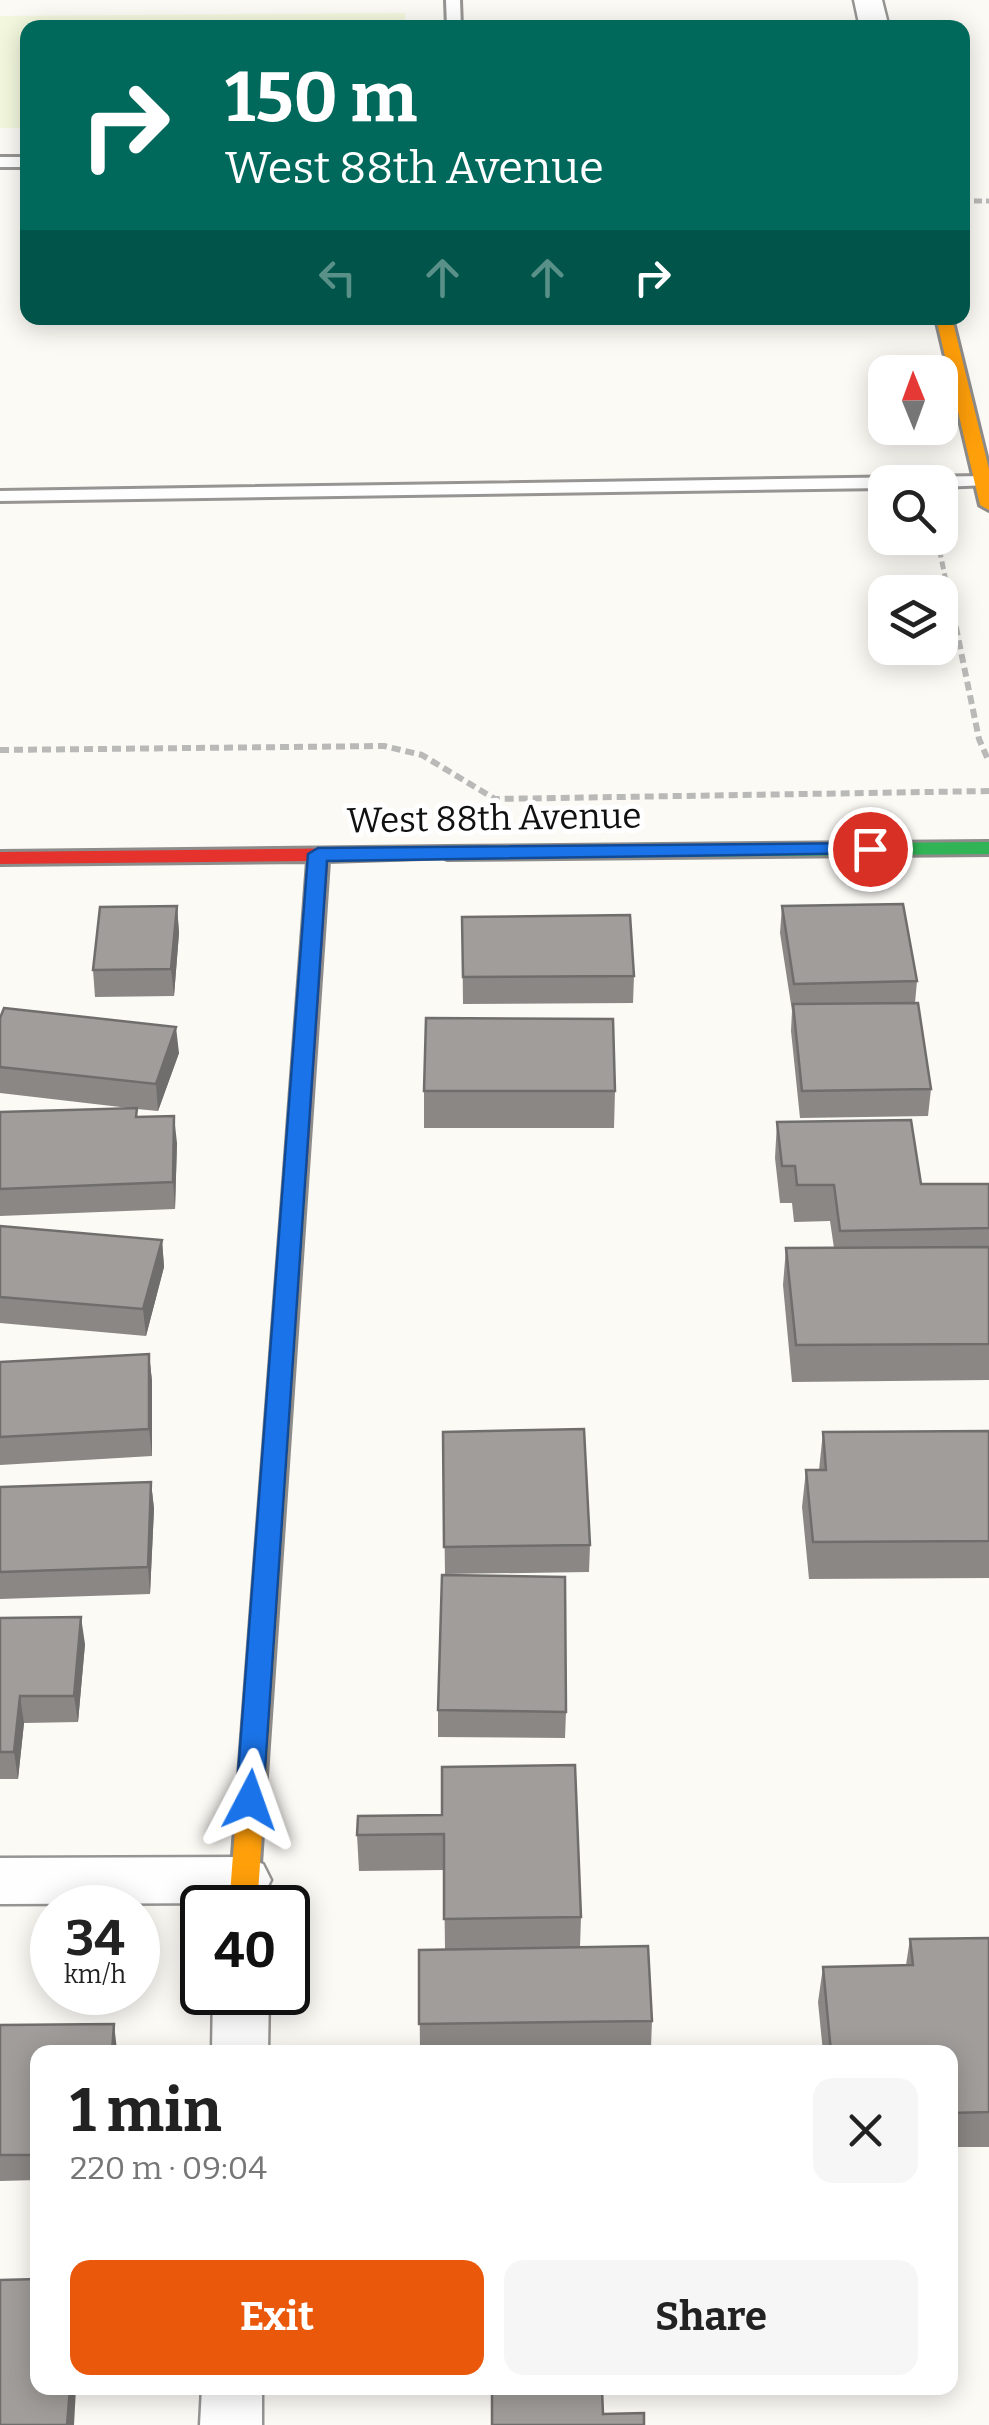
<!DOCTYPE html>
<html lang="en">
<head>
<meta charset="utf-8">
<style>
	:root { --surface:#fff; --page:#f6f6f6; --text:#222; --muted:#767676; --accent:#ea580c }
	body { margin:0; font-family:Bitter,serif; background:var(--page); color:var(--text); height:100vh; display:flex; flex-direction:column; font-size:38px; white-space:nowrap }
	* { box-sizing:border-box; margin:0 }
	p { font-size:32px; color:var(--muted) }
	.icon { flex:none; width:55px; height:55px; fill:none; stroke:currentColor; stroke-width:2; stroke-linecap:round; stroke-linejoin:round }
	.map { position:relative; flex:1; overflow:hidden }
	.side { position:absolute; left:30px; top:2045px; width:928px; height:350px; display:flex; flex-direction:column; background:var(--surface); border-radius:20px; box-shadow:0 5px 25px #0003 }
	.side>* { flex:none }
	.banner { position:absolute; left:20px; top:20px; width:950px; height:305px; border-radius:20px; box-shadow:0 5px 25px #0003; background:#00695c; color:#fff; overflow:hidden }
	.needle { width:65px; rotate:359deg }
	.tools { position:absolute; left:868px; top:355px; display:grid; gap:20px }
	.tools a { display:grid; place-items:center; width:90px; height:90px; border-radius:20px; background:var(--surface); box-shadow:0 5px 25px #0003; font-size:50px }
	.speed { position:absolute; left:30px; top:1885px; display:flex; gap:20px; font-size:50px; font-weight:700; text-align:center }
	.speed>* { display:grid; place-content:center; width:130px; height:130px; border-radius:50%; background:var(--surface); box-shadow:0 5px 25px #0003; line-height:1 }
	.speed small { font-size:25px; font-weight:400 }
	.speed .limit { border:5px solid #111; border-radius:15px; background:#fff; color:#111 }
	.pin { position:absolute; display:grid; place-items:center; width:85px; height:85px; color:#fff; margin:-42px; border:5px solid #fff; border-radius:50%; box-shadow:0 2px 10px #0007 }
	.me { position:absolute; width:110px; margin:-55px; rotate:4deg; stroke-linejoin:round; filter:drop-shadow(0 0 8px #0008) }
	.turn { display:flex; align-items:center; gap:35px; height:210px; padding:0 40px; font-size:45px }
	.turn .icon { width:130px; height:130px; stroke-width:2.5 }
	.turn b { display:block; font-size:70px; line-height:85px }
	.lanes { display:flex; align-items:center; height:95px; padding:0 40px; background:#0003; justify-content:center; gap:50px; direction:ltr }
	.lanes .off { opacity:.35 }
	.round { display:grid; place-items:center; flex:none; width:105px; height:105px; border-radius:20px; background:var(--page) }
	.headline { display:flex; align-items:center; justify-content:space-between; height:170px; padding:0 40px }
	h1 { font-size:60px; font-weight:700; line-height:75px }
	.button { display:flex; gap:20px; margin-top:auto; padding:20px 40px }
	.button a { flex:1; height:115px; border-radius:20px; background:var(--accent); color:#fff; font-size:40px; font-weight:700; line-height:115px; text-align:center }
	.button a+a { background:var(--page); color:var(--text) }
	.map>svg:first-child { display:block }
	.pitch { fill:#f2f7dd }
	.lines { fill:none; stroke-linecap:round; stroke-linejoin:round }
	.lane-casing { stroke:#969593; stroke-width:6 }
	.street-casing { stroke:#969593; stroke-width:5 }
	.fast-casing { stroke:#8d8c8a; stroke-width:6 }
	.slow-casing { stroke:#8d8c8a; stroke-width:6 }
	.jam-casing { stroke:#8d8c8a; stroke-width:6 }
	.path-far1 { stroke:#b9b9b8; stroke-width:5; stroke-dasharray:8 4; stroke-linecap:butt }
	.path { stroke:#b9b9b8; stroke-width:6; stroke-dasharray:9 5; stroke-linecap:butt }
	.lane { fill:#fffefe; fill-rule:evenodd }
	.street { fill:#fffefe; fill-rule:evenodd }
	.fast { fill:#30b455; fill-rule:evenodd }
	.slow { fill:#ff9f0a; fill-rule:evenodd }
	.jam { fill:#e5322d; fill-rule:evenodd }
	.wall { fill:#8a8784 }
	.shaded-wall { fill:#706e6c }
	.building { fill:#a09d9a; stroke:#706e6c; stroke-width:2.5 }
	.route { fill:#1a73e8; stroke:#114b97; stroke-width:2.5 }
	.labels { text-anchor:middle; stroke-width:10; stroke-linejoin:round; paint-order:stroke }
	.street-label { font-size:35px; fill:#101010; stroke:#fff }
</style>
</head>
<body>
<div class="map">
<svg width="989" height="2425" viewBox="0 0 989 2425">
	<rect width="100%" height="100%" fill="#fcfaf5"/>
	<path class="pitch" d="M405 13V28H28L27 128H0V16Z"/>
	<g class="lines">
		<g class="lane-casing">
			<path id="lane" d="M446 0H460L461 28H447Z
				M0 157H28V167H0Z
				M983 476 989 477V485L940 487V482H885V488L0 501V491Z"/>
		</g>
		<g class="street-casing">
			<path id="street" d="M854 0H882L889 28H860Z
				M244 1857 263 1864 271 1880 263 1896 244 1903 0 1904V1858Z
				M213 1992H269L268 2052H212Z
				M202 2388H262V2425H200Z"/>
		</g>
		<g class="fast-casing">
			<path id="fast" d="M989 842V854L447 859 437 853 447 847Z"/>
		</g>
		<g class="slow-casing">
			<path id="slow" d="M936 318H952L989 469V510L980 505Z
				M296 1162 307 1170 257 1908H229L285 1170Z"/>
		</g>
		<g class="jam-casing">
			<path id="jam" d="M447 847 454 849 457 853 454 857 328 861 307 1170 296 1178 285 1170 308 861 0 864V852Z"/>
		</g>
		<path class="path-far1" d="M962 201H989
			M937 538 953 615"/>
		<path class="path" d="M953 613 979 739 989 762
			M0 750 384 746 422 755 495 799 989 791"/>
		<use href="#lane" class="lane"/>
		<use href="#street" class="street"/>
		<use href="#fast" class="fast"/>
		<use href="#slow" class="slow"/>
		<use href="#jam" class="jam"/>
	</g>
	<path class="wall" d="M177 906 179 933 174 996 95 997 93 970Z
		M782 906 917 981 915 1003 931 1089 928 1116 800 1118 791 1031 792 1011 780 933Z
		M462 917 634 976 633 1003 463 1004Z
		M0 1018 179 1053 158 1111 137 1109V1117L177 1143 175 1209 0 1216V1112L129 1108 0 1093Z
		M424 1091H615L614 1128H424Z
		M777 1122 921 1184H989V1380L792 1382 783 1285 786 1248H834L830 1221 794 1222 792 1203H780L775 1158Z
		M0 1226 162 1240 164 1267 146 1336 0 1323Z
		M149 1354 152 1381V1456L0 1465V1362Z
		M989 1431V1578L809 1579 802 1507 806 1470H819L823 1432Z
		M443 1432 590 1545 589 1572 445 1574Z
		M151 1482 154 1509 150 1594 0 1599V1487Z
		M0 1618 85 1644 78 1722 24 1723 18 1779H0Z
		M438 1710 566 1712 565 1738 438 1737Z
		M442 1815 581 1917 580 1947 652 2021 651 2047 420 2050 419 1950 445 1949 444 1870 359 1871 357 1835Z
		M989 1938V2147H950V2052H823L818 2002 823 1967 906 1965 910 1939Z
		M0 2025 117 2050 38 2052V2180L0 2181Z"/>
	<path class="shaded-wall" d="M177 906 179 933 174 996 171 969Z
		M176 1027 179 1053 158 1111 156 1084Z
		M174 1116 177 1143 175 1209 173 1182Z
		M162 1240 164 1267 146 1336 143 1309Z
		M149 1354 152 1381V1456L149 1429Z
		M151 1482 154 1509 150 1594 148 1567Z
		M81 1617 85 1644 78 1722 74 1696Z
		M20 1696 24 1723 18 1779 14 1752Z
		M114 2024 117 2050V2052H112Z
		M70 2388H76L74 2425H67Z"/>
	<path class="building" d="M903 904 917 981 794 984 782 906Z
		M177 906 171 969 93 970 100 907Z
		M630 915 634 976 463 977 462 917Z
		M918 1003 931 1089 802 1091 793 1004Z
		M4 1008 176 1027 156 1084 0 1067V1018Z
		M426 1018 613 1019 615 1091H424Z
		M137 1108 136 1117 174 1116 173 1182 0 1189V1112Z
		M911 1120 921 1184H989V1228L840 1231 834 1185H797L795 1166H782L777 1122Z
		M0 1226 162 1240 143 1309 0 1297Z
		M989 1247V1344L796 1345 786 1248Z
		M149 1354V1429L0 1437V1362Z
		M584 1429 590 1545 444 1547 443 1432Z
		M989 1431V1541L813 1542 806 1470H826L823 1432Z
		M151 1482 148 1567 0 1572V1487Z
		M442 1575 565 1577 566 1712 438 1710Z
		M81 1617 74 1696H20L14 1752H0V1618Z
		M575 1765 581 1917 444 1919V1834L357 1835 358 1816 442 1815V1767Z
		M989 1938V2112L950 2113V2052H831L823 1967 913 1965 910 1939Z
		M648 1946 652 2021 419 2024V1950Z
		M114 2024 112 2052H38V2155H0V2025Z
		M38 2279V2388H70L67 2425H0V2280Z
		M602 2390 603 2414 644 2413V2425H492V2392Z"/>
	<path class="route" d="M870 843 878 845V853L327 861 263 1800 259 1808 250 1811 240 1808 236 1800 308 854 318 848Z"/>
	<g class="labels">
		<g class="street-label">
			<text transform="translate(494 818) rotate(-1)" y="12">West 88th Avenue</text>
		</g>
	</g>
</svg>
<div class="tools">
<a><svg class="needle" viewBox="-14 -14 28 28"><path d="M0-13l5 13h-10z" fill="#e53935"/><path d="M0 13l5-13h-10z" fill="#767676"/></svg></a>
<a><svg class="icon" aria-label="search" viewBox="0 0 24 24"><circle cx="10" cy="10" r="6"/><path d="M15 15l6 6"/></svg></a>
<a><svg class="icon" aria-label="layers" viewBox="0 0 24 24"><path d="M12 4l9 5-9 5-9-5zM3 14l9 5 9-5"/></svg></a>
</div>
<div class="speed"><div>34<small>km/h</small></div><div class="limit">40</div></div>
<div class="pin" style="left:870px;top:849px;background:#d93025"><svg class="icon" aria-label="arrive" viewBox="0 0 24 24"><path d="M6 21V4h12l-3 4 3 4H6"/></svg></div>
<svg class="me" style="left:250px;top:1800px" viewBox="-20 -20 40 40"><path d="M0-17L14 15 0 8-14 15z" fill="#1a73e8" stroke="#fff" stroke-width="4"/></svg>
<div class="banner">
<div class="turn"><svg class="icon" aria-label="right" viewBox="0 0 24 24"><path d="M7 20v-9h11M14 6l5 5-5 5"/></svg><div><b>150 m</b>West 88th Avenue</div></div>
<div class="lanes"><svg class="icon off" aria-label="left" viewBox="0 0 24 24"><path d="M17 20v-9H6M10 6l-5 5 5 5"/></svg><svg class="icon off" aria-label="ahead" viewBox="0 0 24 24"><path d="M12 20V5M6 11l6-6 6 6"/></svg><svg class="icon off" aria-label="ahead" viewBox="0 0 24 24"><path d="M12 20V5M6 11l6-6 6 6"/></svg><svg class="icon" aria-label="right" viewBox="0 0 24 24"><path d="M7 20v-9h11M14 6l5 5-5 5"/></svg></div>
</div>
<section class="side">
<div class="headline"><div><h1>1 min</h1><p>220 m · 09:04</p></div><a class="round"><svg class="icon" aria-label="close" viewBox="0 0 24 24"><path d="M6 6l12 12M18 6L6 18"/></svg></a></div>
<div class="button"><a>Exit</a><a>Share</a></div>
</section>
</div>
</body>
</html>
